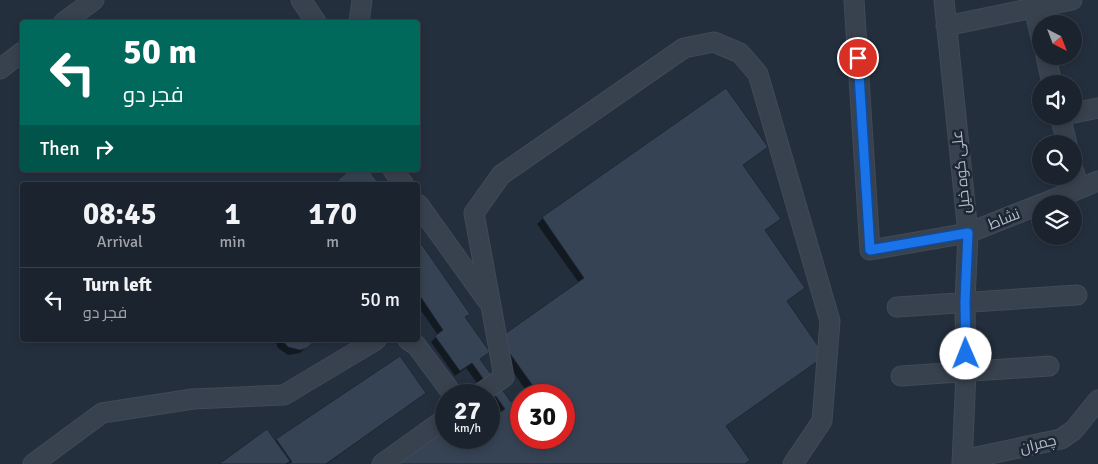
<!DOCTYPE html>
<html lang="en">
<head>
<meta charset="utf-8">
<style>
	:root { --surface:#1b232e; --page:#282f3a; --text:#f1f3f6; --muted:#a0a4aa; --line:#39404a }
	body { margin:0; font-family:Signika,Cairo,sans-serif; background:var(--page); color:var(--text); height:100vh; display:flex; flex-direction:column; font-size:19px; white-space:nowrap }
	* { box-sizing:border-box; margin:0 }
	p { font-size:16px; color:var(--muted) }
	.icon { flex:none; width:28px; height:28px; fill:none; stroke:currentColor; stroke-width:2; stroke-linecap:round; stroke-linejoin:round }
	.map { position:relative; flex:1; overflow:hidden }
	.sheet { position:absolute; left:20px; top:182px; width:400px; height:160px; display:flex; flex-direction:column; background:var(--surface); border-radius:5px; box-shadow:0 2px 8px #0003,0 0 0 1px var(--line) }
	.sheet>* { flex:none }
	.hud { position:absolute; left:20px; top:20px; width:400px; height:152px; border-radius:5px; box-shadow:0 2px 8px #0003,0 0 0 1px var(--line); background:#00695c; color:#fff; overflow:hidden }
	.needle { width:32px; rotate:138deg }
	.fabs { position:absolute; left:1032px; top:15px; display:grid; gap:10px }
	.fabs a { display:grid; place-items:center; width:50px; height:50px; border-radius:50%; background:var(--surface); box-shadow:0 2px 8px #0003,0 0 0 1px var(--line); font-size:25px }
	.speed { position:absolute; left:435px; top:384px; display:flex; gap:10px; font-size:25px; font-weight:700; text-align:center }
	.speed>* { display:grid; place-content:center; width:65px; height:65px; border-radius:50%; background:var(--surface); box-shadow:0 2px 8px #0003,0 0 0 1px var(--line); line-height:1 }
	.speed small { font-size:12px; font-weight:400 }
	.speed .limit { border:8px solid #d22; background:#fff; color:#111 }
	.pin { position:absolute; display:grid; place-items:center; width:42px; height:42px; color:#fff; margin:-21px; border:2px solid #fff; border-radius:50%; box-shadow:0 1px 5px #0007 }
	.me { position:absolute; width:55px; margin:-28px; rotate:359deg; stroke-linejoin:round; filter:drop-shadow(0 0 4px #0008) }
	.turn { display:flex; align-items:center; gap:18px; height:105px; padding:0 20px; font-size:22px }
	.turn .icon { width:65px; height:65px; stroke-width:2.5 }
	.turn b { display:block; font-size:35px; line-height:42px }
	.then { display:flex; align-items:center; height:48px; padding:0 20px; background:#0003; gap:10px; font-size:19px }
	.eta { display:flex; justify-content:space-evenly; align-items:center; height:85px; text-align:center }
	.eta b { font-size:30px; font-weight:700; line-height:35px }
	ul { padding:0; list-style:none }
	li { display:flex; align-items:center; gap:15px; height:65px; padding:0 20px; border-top:1px solid var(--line) }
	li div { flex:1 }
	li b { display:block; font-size:19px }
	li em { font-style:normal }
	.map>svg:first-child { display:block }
	.shadow { fill:#0007 }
	.building { fill:#364354; stroke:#1f2835; fill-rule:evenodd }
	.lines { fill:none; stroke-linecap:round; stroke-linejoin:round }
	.minor-casing { stroke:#414a57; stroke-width:21 }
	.minor { stroke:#38414e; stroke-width:19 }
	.route-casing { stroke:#114b97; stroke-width:12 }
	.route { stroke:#1a73e8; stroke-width:9 }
	.labels { text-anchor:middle; stroke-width:5; stroke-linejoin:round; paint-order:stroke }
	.street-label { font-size:15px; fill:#b4bcc9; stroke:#1d2633 }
</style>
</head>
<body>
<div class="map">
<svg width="1098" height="464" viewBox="0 0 1098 464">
	<rect width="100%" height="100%" fill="#242f3e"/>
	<path class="shadow" d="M726 90 766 147 742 165 780 219 764 231 804 288 786 302 725 427 744 464H397L446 428V438H489V422L499 414 489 400V395H486L466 368 455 376 431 342 438 335 418 306V241L468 314 464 318 488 352 479 360 510 404 521 396V438H564V395H523L527 392 494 344 579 283 537 224 543 218Z
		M275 340H314L300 353 288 355 278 348Z
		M400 357 425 393 327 464H221L275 442Z"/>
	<path class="building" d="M726 88 768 147 743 165 781 219 765 230 805 288 787 301 825 356 726 426 750 460 745 464H395L446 427V438H489V420L505 409 472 363 460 371 435 336 443 330 418 293V239L470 314 465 317 490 352 480 359 511 402 533 386 499 338 584 278 542 217ZM521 395H564V438H521Z
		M349 170H369L380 185H341L338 180Z
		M282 340H316L307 348 300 350 288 347Z
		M400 356 426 393 326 464H288L292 462 276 439Z
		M267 429 290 461 286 464H219Z"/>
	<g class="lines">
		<g class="minor-casing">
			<path id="minor" d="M301 0 316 22
				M854 0 870 250 968 233 1041 204
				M944 0 968 233 965 302 966 372 962 464
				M1034 8 1041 38
				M64 22 94 0
				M359 22 362 0
				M946 26 1072 0
				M1046 56 1052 84
				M0 69 22 52
				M1074 113 1098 108
				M1060 116 1067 144
				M393 170 404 185
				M1074 171 1078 189
				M418 204 487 300
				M1042 204 1098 181
				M897 307 1077 295
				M408 340 416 345 448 388
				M901 376 1049 366
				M478 395 504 377 474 213 501 175 684 48 714 42 740 53 758 74 830 321 822 421 793 464
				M962 460 1061 439 1074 430 1098 400
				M33 464 102 413 193 399 284 395 376 340
				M382 464 446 418"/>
		</g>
		<use href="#minor" class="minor"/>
	</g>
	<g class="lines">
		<g class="route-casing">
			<path id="route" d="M858 58 870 250 968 233 965 302 966 354"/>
		</g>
		<use href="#route" class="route"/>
	</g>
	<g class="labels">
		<g class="street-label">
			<text transform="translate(961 172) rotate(-96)" y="5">علی کوه خیل</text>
			<text transform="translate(1004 219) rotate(-22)" y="5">نشاط</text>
			<text transform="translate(1038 444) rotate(-14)" y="5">چمران</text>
		</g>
	</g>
</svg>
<div class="fabs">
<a><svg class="needle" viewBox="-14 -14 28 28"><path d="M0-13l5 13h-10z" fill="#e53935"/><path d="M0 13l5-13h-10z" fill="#a0a4aa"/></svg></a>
<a><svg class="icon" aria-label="sound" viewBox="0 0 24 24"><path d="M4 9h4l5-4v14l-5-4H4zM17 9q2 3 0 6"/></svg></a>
<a><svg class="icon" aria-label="search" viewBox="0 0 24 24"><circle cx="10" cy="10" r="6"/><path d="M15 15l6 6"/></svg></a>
<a><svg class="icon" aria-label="layers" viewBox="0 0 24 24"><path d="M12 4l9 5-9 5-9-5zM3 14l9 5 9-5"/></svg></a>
</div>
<div class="speed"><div>27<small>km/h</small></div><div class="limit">30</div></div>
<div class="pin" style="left:858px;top:58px;background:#d93025"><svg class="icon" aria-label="arrive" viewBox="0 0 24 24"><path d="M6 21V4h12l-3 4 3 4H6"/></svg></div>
<svg class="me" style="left:966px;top:354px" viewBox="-20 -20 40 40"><circle r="19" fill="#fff"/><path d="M0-13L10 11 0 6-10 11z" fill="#1a73e8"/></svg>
<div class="hud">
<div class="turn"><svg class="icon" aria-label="left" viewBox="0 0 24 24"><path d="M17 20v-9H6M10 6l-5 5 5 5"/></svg><div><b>50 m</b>فجر دو</div></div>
<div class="then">Then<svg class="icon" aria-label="right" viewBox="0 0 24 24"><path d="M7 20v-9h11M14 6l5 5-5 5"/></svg></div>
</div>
<section class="sheet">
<div class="eta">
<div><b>08:45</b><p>Arrival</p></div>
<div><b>1</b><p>min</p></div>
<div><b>170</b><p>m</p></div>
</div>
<ul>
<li><svg class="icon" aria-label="left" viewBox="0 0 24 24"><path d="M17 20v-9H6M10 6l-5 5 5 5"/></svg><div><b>Turn left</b><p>فجر دو</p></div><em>50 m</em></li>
</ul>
</section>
</div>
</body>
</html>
